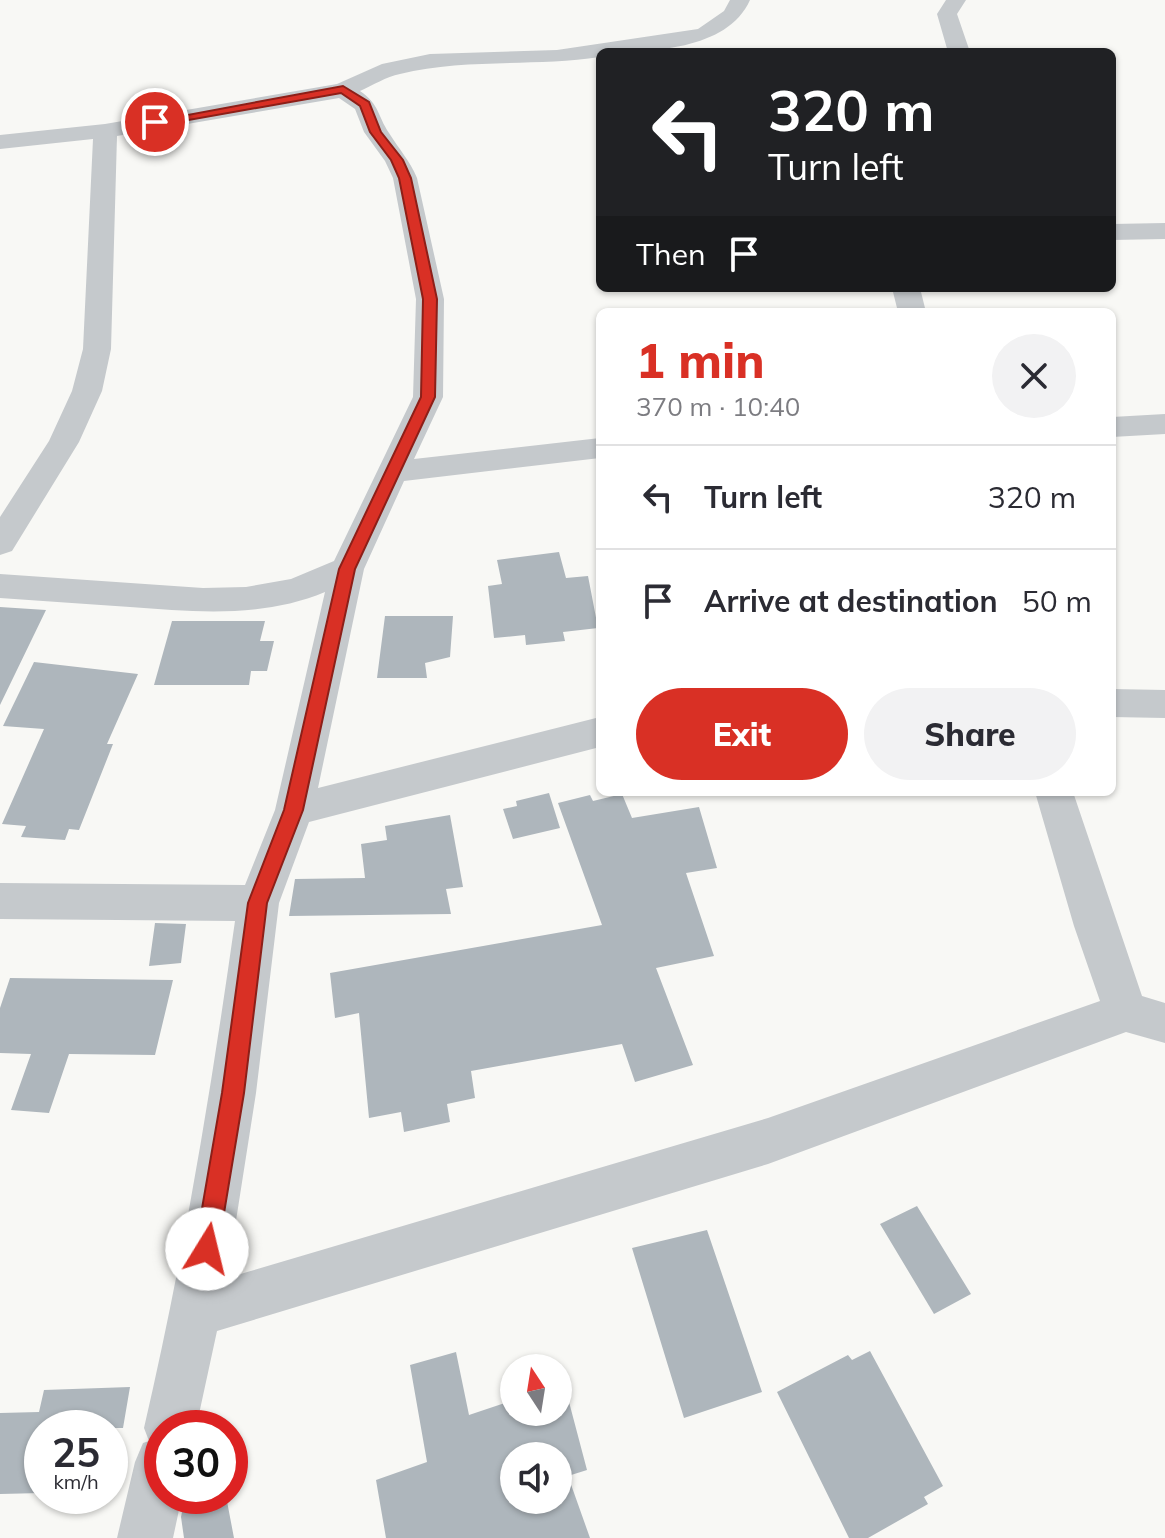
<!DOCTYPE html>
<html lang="en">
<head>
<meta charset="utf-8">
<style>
	:root { --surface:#fff; --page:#f2f2f3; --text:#2b2b33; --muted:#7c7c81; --line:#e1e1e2; --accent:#d93025 }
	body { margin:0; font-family:Mulish,sans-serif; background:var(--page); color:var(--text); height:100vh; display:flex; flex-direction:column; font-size:30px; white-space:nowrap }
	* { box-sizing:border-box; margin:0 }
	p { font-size:26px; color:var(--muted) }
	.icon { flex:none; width:44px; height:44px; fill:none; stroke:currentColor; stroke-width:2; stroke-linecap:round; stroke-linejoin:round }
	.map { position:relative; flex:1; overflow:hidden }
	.sheet { position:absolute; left:596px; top:308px; width:520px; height:488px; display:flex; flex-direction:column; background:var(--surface); border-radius:12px; box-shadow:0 2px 6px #0004 }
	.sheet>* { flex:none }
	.guide { position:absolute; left:596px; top:48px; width:520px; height:244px; border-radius:12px; box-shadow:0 2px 6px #0004; background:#202124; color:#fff; overflow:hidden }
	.needle { width:52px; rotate:348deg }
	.tools { position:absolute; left:500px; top:1354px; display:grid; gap:16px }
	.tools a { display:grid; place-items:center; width:72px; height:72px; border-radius:50%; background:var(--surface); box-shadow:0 2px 6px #0004; font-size:40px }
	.speed { position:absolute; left:24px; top:1410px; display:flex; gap:16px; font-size:40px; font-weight:700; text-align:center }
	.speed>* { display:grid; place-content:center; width:104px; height:104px; border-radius:50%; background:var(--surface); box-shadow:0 2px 6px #0004; line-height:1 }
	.speed small { font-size:20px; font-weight:400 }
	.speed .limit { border:12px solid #d22; background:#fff; color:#111 }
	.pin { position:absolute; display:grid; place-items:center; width:68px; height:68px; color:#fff; margin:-34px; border:4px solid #fff; border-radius:50%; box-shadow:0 2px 8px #0007 }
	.me { position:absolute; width:88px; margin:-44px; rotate:9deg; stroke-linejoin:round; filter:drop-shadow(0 0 6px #0008) }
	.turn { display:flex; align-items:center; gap:28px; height:168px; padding:0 40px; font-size:36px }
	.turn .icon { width:104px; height:104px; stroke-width:2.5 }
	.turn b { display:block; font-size:56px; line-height:68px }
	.then { display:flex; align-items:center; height:76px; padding:0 40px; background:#0003; gap:16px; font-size:30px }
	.round { display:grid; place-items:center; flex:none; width:84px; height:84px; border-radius:42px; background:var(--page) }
	.head { display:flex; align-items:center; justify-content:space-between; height:136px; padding:0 40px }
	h1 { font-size:48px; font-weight:800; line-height:60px; color:var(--accent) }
	.primary-button { display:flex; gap:16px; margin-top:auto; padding:16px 40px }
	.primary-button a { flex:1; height:92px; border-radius:48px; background:var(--accent); color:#fff; font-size:32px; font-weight:800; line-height:92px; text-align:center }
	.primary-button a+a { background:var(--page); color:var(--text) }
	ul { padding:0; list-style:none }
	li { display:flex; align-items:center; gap:24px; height:104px; padding:0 40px; border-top:2px solid var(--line) }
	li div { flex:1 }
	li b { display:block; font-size:30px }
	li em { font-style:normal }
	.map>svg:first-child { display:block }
	.building { fill:#aeb6bc; fill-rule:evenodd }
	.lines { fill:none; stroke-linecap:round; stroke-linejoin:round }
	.street { fill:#c5c9cc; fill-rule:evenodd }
	.route { fill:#d93025; stroke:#8d1f18; stroke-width:2 }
</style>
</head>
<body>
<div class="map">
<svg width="1165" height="1538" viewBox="0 0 1165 1538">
	<rect width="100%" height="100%" fill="#f8f8f5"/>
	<path class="building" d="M559 552 566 578 588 576 598 628 563 632 565 641 526 645 525 635 494 638 488 586 502 584 497 560Z
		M0 607 46 610 0 705Z
		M385 616H453L450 657 425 663 427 678H377Z
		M172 621H265L260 641H274L267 671H251L249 685H154Z
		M34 662 138 674 107 744H113L79 830 69 829 65 840 21 837 26 826 2 824 44 729 3 726Z
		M549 793 560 828 513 839 503 809 517 806 516 801Z
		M622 794 632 818 699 807 717 868 686 873 714 956 656 968 693 1065 635 1082 622 1044 471 1071 475 1098 447 1104 450 1122 404 1132 401 1112 369 1118 359 1013 335 1018 330 973 602 925 558 803 590 795 593 801Z
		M450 815 463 887 446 889 451 914 289 916 295 879 365 878 361 844 387 840 385 826Z
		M155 923 186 924 181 963 149 966Z
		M10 978 173 980 155 1055 69 1054 49 1113 11 1110 31 1054 0 1053V1008Z
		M917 1206 971 1294 934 1314 880 1224Z
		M707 1230 762 1392 684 1418 632 1248Z
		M870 1351 943 1486 924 1497 928 1504 868 1538H849L777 1392 848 1355 852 1360Z
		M456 1352 469 1415 514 1400V1412H558V1385L564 1383 587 1470 568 1476 590 1538H386L376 1480 427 1462 410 1365ZM514 1456H558V1500H514Z
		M130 1387 123 1428H42V1493L0 1494V1413L39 1412 44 1390Z
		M185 1496H226L234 1538H184L181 1517Z"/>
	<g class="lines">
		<path class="street" d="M730 0H750C727 51 649 52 600 52V57C534 67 464 58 400 74 386 77 373 85 360 91 380 105 377 115 389 133 399 149 410 161 417 178L444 299 443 397 414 459 600 438V458L404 481 364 569 318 788 600 717V747L309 822 279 903 256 1093 227 1278 768 1118 1100 1001 1074 926 1035 792H1073L1142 996 1165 1003V1043L1126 1032 768 1164 217 1331 196 1428H162V1496H182L173 1538H117L135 1462 143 1443 149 1441 144 1428C183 1260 211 1091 235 921L0 919V883L245 885 275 810 325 592C263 618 196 612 130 607 86 604 43 601 0 598V574L203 588 246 587 291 579 334 561 413 397 416 299 393 178 385 161 364 132 355 109 339 98 117 136 111 349 102 391 79 442 12 551 0 555V517L49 441 72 391 83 349 93 139 0 149V135L105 124 337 84 382 64 430 54 557 50 698 29 724 11Z
			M946 0H966L957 14 970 52H948L937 14Z
			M1165 223V239L1112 240V224Z
			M892 288H920L926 312H898Z
			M1165 414V434L1112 437V417Z
			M1112 689 1165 690V718L1112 717Z"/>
	</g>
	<path class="route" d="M343 86 369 102 381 132 403 160 411 178 437 299 435 397 355 569 303 810 267 903 244 1093 218 1249 215 1258 207 1261 199 1258 195 1249 222 1093 248 903 284 810 339 569 421 397 423 299 399 178 391 160 370 132 360 106 341 93 155 126 150 122Z"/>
</svg>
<div class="tools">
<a><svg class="needle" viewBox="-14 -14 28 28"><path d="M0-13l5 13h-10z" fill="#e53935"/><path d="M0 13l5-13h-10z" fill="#7c7c81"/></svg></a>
<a><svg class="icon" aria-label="sound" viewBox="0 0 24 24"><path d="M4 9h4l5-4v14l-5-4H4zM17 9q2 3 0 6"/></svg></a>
</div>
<div class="speed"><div>25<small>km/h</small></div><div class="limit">30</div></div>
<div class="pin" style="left:155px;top:122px;background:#d93025"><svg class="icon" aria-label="arrive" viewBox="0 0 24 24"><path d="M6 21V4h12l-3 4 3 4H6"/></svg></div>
<svg class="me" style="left:207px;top:1249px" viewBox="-20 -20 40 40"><circle r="19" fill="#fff"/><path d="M0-13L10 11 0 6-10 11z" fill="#d93025"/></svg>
<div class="guide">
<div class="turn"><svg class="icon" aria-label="left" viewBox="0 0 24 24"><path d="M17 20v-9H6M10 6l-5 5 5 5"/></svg><div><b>320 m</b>Turn left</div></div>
<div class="then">Then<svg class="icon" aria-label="arrive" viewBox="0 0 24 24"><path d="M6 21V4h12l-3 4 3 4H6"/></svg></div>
</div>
<section class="sheet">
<div class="head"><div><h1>1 min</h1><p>370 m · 10:40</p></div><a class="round"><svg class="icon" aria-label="close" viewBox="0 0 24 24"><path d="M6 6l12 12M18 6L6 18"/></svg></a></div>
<ul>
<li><svg class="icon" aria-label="left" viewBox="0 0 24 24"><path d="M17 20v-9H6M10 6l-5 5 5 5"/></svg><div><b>Turn left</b></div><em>320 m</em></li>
<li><svg class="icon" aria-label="arrive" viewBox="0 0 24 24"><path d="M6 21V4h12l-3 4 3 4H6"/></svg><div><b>Arrive at destination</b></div><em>50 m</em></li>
</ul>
<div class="primary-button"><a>Exit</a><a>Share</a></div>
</section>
</div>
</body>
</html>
